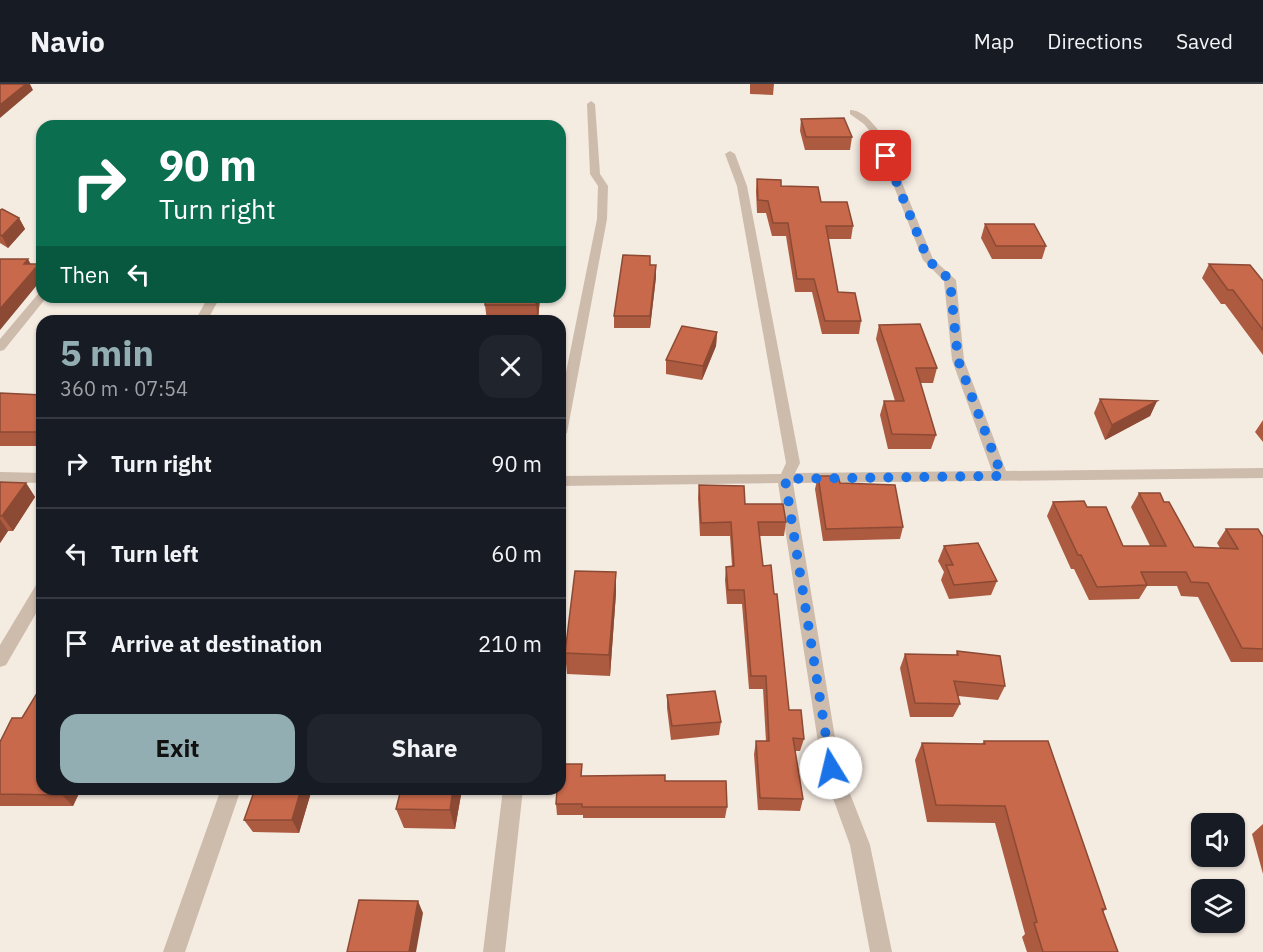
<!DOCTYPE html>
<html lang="en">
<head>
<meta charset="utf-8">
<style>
	:root { --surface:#171b24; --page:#20242c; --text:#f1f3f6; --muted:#9ea1a6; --line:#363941; --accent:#92aeb2 }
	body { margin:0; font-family:"IBM Plex Sans",sans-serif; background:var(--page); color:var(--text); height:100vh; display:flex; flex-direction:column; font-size:22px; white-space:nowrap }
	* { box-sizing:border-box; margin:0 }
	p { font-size:20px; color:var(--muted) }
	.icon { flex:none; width:33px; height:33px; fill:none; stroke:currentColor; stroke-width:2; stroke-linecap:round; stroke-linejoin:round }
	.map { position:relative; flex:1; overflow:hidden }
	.details { position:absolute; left:36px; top:231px; width:530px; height:480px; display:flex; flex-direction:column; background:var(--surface); border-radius:18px; box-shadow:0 2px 4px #0004 }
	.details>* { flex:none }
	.banner { position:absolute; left:36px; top:36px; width:530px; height:183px; border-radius:18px; box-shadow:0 2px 4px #0004; background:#0b6e4f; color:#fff; overflow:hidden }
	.controls { position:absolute; left:1191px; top:729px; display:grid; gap:12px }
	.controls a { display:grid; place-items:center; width:54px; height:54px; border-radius:12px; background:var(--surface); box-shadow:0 2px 4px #0004; font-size:30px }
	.pin { position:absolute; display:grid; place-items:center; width:51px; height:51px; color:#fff; margin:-26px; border-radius:12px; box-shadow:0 3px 9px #0006 }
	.me { position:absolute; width:66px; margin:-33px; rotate:351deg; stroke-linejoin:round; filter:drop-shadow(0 0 4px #0008) }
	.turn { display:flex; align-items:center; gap:21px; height:126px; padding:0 24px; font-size:27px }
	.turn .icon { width:78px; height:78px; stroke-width:2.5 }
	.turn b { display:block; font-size:42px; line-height:51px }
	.then { display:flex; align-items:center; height:57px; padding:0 24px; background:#0003; gap:12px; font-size:22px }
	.round { display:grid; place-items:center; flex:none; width:63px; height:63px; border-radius:18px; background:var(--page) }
	.headline { display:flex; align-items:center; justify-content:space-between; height:102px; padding:0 24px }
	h1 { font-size:36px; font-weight:700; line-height:45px; color:var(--accent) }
	.button { display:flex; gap:12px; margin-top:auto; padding:12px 24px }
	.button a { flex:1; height:69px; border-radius:18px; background:var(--accent); color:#111; font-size:24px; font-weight:700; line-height:69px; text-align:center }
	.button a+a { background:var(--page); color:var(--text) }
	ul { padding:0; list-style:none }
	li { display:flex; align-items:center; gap:18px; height:90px; padding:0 24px; border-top:2px solid var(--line) }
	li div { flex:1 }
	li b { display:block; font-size:22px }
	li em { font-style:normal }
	header { display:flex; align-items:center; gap:36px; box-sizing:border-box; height:84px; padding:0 30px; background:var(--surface); border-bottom:2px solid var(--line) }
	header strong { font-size:28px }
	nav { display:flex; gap:33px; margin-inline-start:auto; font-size:21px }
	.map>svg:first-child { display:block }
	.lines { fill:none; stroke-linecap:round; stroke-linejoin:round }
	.minor { fill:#cdbbac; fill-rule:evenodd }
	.wall { fill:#ac5a40 }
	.shaded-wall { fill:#8c4a34 }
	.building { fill:#c8694b; stroke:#8c4a34; stroke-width:1.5 }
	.route { stroke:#1a73e8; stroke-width:10; stroke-dasharray:0 18 }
</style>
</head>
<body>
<header>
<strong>Navio</strong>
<nav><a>Map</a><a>Directions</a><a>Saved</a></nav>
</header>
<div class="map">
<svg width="1263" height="868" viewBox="0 0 1263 868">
	<rect width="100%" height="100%" fill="#f4ebe1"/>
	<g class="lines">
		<path class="minor" d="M591 17 595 20 600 90 608 102 607 135 567 349 560 353V318L597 135 598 102 590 90 587 20Z
			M850 26C864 26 875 42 883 52L933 175 956 196 964 276 1006 387 1263 384V394L793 399 840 684 870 761 892 868H870L850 761 822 684 778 399 560 402V392L781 390 786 379 737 102 725 70 730 67 735 70 747 102 800 379 795 389 992 387 952 276 944 197 923 176 874 52 864 40 850 30Z
			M42 209V213L46 214 4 266 0 267V255L38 210Z
			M208 213H220L207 237H195Z
			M0 388 42 389V399L0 398Z
			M42 499V519L6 581 0 583V561L36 501Z
			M221 705H241L185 868H163Z
			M503 705H523L505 868H483Z"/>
	</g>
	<path class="wall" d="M750 0H774L773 11 750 10Z
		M801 35 852 53 850 66H805L800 47Z
		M757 95 781 102 821 118 853 142 851 155H828L838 208 861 237 859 250H822L812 208H795L786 152H772L766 129H757L756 107Z
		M0 126 19 134 25 145 8 164 0 159Z
		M985 140 1046 162 1042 175H992L981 154Z
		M1209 180 1263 197V271L1225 220H1221L1202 194Z
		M650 181 656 193 650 244H614V232Z
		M540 213 538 237H487L485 221Z
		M879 241 937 284 933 299H920L936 351 931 365H888L880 331 884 317H895L876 255Z
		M717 248 716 262 702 296 666 290V276Z
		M0 309 42 311V362H0Z
		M1100 315 1157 317 1150 332 1105 356 1094 329Z
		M1263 336V358L1255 348Z
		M818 392 840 399 903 443 900 455 823 457 815 405Z
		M0 398 26 399 35 413 13 447H8L0 459Z
		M699 401 786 438 784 452H759L763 482 789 626 804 655 800 667H795L803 715 800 727 758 726 754 670 756 657H766L763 605H749L742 520H727L725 496 726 483 732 482 730 452H700L698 414Z
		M1139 409 1164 418 1194 463 1220 464 1217 459 1226 445 1263 453V578H1231L1198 513 1181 512 1177 502H1147L1139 515 1089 516 1074 485H1071L1047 432 1053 418 1087 423 1123 462H1150L1131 423Z
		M944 462 997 497 991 511 949 515 941 496 944 488 938 477Z
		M616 509 610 592 567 590 565 569Z
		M957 567 1005 602 998 616 958 612 960 620 953 633H910L900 584 905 570 956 571Z
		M667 611 721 638 719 651 671 656 667 624Z
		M984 657 1106 825 1103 828 1118 868H1027L1022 853 1025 850 995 739 927 738 915 676 922 659 982 660Z
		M0 658 42 705H81L73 722H0Z
		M583 692 665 697 727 723 725 734H583V731H557L556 720Z
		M255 705H312L299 749 253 748 244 736Z
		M401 705H462L455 745 404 744 396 725Z
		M1263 740V790L1252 750Z"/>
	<path class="shaded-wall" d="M26 0H30L33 6 0 34V21Z
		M19 134 25 145 8 164 2 152Z
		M28 175 34 186 39 180 42 186V195L0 246V225L24 180Z
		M656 181V193L650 244V232Z
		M537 213H540L538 237 536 221Z
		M717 248 716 262 702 296 703 282Z
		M1157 317 1150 332 1105 356 1112 341Z
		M26 399 35 413 13 447 2 432Z
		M0 435 8 447 0 459Z
		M616 488V509L610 592 609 571Z
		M65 705H81L73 722 62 711Z
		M301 705H312L299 749 292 736Z
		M453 705H462L455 745 450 726Z
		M418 817 423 829 416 868H409Z"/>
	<path class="building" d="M0 0H26L0 21Z
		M844 34 852 53H806L801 35Z
		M757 95 781 96V102L818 103 821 118H847L853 142H826L838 208 855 209 861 237H825L814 195H797L788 139H773L768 117 758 116Z
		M2 125 19 134 2 152 0 151V126Z
		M985 140H1034L1046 162H996Z
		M623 171 650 172V181H656L650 232H614Z
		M0 175H28L24 180H39L0 225Z
		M1209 180 1250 181 1263 197V246L1233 206H1228Z
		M486 213H537L536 221H485Z
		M134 232H171L168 237H131Z
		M920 240 937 284H916L936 351 892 350 884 317H904L879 241Z
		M682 242 717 248 703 282 666 276Z
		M0 309 42 311V348H0Z
		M1100 315 1157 317 1112 341Z
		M818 392H838L840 399 895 401 903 443 826 445Z
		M0 398 26 399 2 432H0Z
		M699 401 744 402 745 420H783L786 438H758L763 482 771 481 774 510H777L789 626H801L804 655 793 654 803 715 760 714 756 657H769L766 592H751L744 506H728L726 483 734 482 731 438 701 439Z
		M1139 409H1160L1164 418H1169L1194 463 1238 465 1226 445H1258L1263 453V565L1242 564 1208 499 1191 498 1186 488H1141L1147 501 1097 503 1081 471H1078L1053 418 1084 417 1087 423H1106L1123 462H1166Z
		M978 459 997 497 954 501 946 481H953L944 462Z
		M575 487 616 488 609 571 565 569Z
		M957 567 1000 572 1005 602 954 597 960 620 915 619 905 570 958 571Z
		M42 601V705H65L62 711 0 710V658L12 634H22Z
		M715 607 721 638 672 642 667 611Z
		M984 657H1048L1106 825H1102L1118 868H1043L1034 839 1037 838 1005 722 936 721 922 659 985 660Z
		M560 680H582L581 692 665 691V697H726L727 723H582V720H556L557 705H560Z
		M255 705H301L292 736H244Z
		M401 705H453L450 726 396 725Z
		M359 816 418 817 409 868H347Z"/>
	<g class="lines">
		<path class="route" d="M831 684 785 395 1002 392 958 276 950 196 928 176 886 72"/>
	</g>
</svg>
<div class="controls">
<a><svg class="icon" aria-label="sound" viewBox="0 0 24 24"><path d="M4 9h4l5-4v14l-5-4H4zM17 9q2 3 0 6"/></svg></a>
<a><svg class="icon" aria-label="layers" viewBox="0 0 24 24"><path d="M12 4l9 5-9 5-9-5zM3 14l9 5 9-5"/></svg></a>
</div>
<div class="pin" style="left:886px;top:72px;background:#d93025"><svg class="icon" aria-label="arrive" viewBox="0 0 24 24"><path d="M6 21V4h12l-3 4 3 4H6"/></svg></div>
<svg class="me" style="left:831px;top:684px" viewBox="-20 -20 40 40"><circle r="19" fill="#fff"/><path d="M0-13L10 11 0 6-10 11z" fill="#1a73e8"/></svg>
<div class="banner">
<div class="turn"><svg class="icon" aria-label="right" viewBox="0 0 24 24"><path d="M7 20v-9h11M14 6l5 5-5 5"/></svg><div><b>90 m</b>Turn right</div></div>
<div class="then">Then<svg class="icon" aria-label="left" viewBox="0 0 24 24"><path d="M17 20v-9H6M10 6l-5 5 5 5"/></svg></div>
</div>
<section class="details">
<div class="headline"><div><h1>5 min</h1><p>360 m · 07:54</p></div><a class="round"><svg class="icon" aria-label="close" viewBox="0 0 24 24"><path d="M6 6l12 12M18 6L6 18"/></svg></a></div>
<ul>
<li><svg class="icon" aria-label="right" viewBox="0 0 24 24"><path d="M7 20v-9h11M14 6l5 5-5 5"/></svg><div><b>Turn right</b></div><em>90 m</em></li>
<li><svg class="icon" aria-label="left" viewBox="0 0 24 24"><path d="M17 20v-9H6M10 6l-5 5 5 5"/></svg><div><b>Turn left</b></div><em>60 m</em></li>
<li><svg class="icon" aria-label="arrive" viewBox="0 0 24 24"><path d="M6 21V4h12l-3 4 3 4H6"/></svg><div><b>Arrive at destination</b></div><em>210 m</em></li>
</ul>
<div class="button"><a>Exit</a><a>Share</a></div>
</section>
</div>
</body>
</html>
